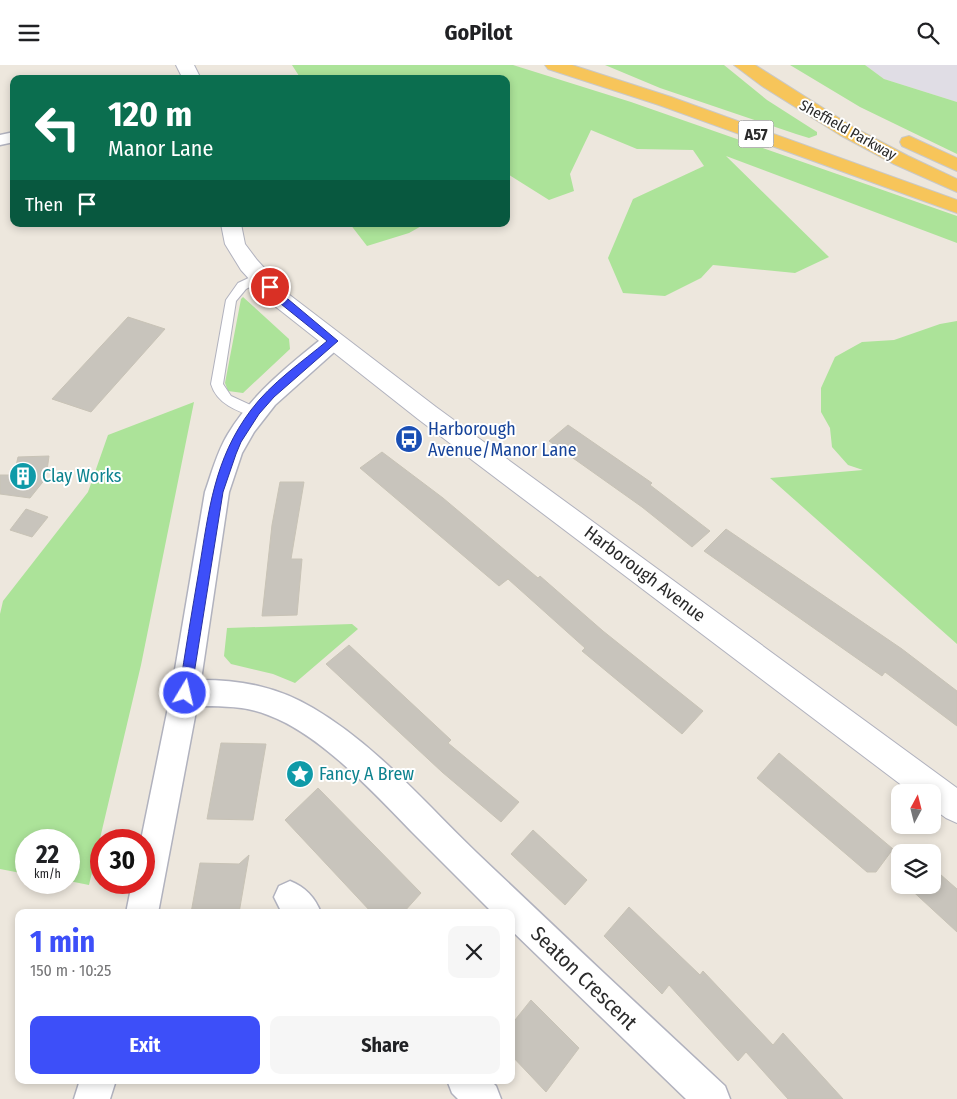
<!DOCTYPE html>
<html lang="en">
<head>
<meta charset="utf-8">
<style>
	:root { --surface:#fff; --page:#f6f6f6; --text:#202124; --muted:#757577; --accent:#3d4ff9 }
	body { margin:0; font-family:"Fira Sans Condensed",sans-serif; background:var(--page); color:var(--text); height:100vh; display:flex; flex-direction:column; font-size:19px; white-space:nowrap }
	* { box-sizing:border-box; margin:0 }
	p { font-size:16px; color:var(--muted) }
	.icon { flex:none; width:28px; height:28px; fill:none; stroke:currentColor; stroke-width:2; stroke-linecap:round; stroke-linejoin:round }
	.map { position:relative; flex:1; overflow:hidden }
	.details { position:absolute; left:15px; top:844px; width:500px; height:175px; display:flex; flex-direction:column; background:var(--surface); border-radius:10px; box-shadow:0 2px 8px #0003 }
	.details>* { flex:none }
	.banner { position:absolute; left:10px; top:10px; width:500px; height:152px; border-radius:10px; box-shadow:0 2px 8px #0003; background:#0b6e4f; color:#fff; overflow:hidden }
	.needle { width:32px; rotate:7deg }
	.buttons { position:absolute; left:891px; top:719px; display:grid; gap:10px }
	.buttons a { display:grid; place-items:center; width:50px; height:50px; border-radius:10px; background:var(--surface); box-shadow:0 2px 8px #0003; font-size:25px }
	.speed { position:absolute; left:15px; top:764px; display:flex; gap:10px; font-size:25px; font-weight:700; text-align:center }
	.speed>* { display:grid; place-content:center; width:65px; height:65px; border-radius:50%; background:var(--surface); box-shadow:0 2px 8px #0003; line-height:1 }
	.speed small { font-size:12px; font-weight:400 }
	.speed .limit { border:8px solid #d22; background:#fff; color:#111 }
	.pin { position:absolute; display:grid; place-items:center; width:42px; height:42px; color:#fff; margin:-21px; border:2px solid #fff; border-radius:50%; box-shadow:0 1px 5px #0007 }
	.me { position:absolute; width:55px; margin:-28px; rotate:9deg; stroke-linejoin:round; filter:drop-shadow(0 0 4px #0008) }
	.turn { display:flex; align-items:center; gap:18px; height:105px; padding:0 15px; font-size:22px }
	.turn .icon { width:65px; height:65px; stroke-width:2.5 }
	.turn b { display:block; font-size:35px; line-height:42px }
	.then { display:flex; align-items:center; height:48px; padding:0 15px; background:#0003; gap:10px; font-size:19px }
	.round { display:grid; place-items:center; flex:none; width:52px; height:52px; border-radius:10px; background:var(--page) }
	.overview { display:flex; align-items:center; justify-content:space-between; height:85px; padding:0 15px }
	h1 { font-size:30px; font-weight:700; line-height:38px; color:var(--accent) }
	.cta { display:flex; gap:10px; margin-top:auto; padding:10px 15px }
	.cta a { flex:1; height:58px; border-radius:10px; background:var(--accent); color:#fff; font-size:20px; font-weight:700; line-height:58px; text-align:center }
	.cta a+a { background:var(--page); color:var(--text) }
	header { display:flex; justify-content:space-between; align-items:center; height:65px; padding:0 15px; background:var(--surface); font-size:22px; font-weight:700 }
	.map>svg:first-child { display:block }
	.industrial { fill:#e0dde5 }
	.green { fill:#ace399 }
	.building { fill:#c8c4bc; stroke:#c8c3b6 }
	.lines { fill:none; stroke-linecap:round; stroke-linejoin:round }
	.service-casing { stroke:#b1b2be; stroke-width:2 }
	.minor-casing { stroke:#b1b2be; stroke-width:3 }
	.tertiary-casing { stroke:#b1b2be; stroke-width:2 }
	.trunk-casing { stroke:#c8c8c8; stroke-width:2 }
	.service { fill:#fff; fill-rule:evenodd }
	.minor { fill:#fff; fill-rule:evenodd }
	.tertiary { fill:#fff; fill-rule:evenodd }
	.trunk { fill:#f7c55a; fill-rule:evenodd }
	.route { fill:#3d4ff9; stroke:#2833a2 }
	.labels { text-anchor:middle; stroke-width:4; stroke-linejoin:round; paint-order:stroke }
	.far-street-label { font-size:15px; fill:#2b2b2b; stroke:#fff }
	.shield { fill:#fff; stroke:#6b6b6b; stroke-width:1 }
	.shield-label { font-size:16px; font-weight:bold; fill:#2b2b2b }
	.transit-label { font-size:18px; fill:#164399; stroke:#fff; text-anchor:start }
	.culture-label { font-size:18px; fill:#0d838f; stroke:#fff; text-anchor:start }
	.street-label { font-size:18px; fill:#2b2b2b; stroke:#fff }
	.near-street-label { font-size:21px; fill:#2b2b2b; stroke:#fff }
</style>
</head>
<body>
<header><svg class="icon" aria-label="menu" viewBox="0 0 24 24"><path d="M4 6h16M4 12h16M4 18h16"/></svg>GoPilot<svg class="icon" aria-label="search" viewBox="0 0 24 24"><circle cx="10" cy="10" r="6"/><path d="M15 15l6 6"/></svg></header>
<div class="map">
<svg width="957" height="1034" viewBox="0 0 957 1034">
	<rect width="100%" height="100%" fill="#ede7dd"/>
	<path class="industrial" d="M865 0H957V37L884 14Z"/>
	<path class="green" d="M292 0H513L631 37 957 151V178L726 91 829 192 795 208 713 200 701 213 665 231 623 228 608 193 633 134 704 101 693 85 637 84 591 65 570 109 574 126 549 135 506 108V14H301Z
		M605 0H724L767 35 817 67V70L809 73 796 69 660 23Z
		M790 0H865L884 14 957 37V89L860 42Z
		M350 159H425L409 168 367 181Z
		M243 232 289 274 290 284 243 328 228 326 225 318 241 234Z
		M957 256V579L770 413 863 405 848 400 832 382 830 363 821 347V323L835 292 862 277 894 275 940 259Z
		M194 337 141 600 89 820 69 816V775H26V809L0 804V549L3 536 88 427 108 370Z
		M352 559 358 564 295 618 273 609 231 599 224 591 227 563Z"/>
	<path class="building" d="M128 252 165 264 91 347 52 334Z
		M568 360 652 418 650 420 710 466 692 482 642 442 549 376Z
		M382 387 443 433 538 513 540 511 603 566 703 646 682 669 582 586 585 583 508 514 499 521 360 403Z
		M49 391 46 413 30 433 0 429V410H14L18 392Z
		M280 417H304L291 494H302L297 550 262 551 272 460Z
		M26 444 48 452 32 472 10 465Z
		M726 464 902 584 957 626V661L885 607 882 611 704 486Z
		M349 580 451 675 448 678 519 737 501 757 442 707 326 599Z
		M221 678 266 679 253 755 207 754Z
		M779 688 893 784 876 807H867L757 713Z
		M318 723 421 828 403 848H372L285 755Z
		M533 765 587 815 565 840 511 789Z
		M249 790 239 848H191L200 798 239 799Z
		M932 802 957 824V867L906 820H932Z
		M629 842 700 910 703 906 773 980 783 968 843 1034H788L746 987 738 996 669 920 662 929 604 871Z
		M531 935 579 983 546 1027 511 990V960Z"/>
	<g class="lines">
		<g class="service-casing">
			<path id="service" d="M261 207 266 211 265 214 246 224 236 236 223 319 231 331 259 344 261 347 259 350 255 352C237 346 217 339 211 319L226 235 238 218Z"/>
		</g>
		<g class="minor-casing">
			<path id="minor" d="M14 67V77L0 80V70Z
				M333 268 341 271 344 276 341 281 275 340 254 367 242 388 229 427 201 615C242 615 278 622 313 643 376 680 425 738 477 788 559 866 642 944 725 1021L730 1034H686L511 865V848H493C466 821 439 794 412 767 373 727 320 669 268 650 246 641 221 641 197 641L158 848H126L132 818H144V775H141L171 628 205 427C212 407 217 387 228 369 252 329 289 300 325 271Z
				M290 816C305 822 315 832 321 848H282L274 832 279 821Z
				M80 1015H116L110 1034H74Z
				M447 1015H490L496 1021 501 1034H458L452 1028Z"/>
		</g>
		<g class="tertiary-casing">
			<path id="tertiary" d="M176 0H194L201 14H183Z
				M221 159H241L245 179 257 195 287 228 436 342 957 723V758L946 753 932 743V728H912L418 354 271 238 241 205 225 179Z"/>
		</g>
		<g class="trunk-casing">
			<path id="trunk" d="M545 0H572L671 32 957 135V148L659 40 548 4Z
				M734 0H755L853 62 908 91 957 114V127L894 99 840 70 762 21Z
				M909 71 957 93V106L902 81 900 77 902 73Z"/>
		</g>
		<use href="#service" class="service"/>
		<use href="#minor" class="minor"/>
		<use href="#tertiary" class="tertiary"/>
		<use href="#trunk" class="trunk"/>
	</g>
	<path class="route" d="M270 219 338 276 274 332 259 349 241 377 236 389 223 427 191 628 189 632 185 634 180 632 179 628C185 587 192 546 199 505 209 445 214 394 251 345 271 318 302 297 327 276L276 235 265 222Z"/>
	<defs>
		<g id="bus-disc" transform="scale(1.4375)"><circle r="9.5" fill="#1a4fb4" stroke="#fff"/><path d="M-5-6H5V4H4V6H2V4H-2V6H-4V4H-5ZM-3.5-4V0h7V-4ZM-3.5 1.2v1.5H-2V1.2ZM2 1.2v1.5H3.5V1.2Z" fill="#fff"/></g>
		<g id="building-disc" transform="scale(1.4375)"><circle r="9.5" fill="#0f9aa8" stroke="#fff"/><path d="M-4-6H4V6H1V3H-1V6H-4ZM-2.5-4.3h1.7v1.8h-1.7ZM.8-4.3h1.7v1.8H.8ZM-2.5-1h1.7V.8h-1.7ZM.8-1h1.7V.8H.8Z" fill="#fff"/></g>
		<g id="sight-disc" transform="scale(1.4375)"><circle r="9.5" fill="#0f9aa8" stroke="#fff"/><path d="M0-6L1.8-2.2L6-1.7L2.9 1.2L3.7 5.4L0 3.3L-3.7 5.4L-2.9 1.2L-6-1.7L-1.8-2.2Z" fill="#fff"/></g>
	</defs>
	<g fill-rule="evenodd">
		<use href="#bus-disc" x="409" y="374"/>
		<use href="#building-disc" x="23" y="411"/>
		<use href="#sight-disc" x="300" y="709"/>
	</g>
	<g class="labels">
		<g class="far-street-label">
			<text transform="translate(848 65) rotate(29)" y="5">Sheffield Parkway</text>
		</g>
		<rect class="shield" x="738.5" y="55.5" width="35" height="27" rx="4"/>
		<g class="shield-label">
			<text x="756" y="75">A57</text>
		</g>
		<g class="transit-label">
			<text x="428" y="370">Harborough<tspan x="428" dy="21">Avenue/Manor Lane</tspan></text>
		</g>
		<g class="culture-label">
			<text x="42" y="417">Clay Works</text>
			<text x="319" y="715">Fancy A Brew</text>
		</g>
		<g class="street-label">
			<text transform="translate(645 509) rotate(37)" y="6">Harborough Avenue</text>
		</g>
		<g class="near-street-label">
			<text transform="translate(584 913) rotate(44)" y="7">Seaton Crescent</text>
		</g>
	</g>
</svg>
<div class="buttons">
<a><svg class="needle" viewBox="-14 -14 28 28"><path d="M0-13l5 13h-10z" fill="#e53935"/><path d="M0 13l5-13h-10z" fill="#757577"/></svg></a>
<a><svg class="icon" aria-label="layers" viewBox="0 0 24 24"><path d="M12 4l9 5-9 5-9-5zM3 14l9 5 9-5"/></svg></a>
</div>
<div class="speed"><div>22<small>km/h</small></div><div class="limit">30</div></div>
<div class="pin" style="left:270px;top:222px;background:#d93025"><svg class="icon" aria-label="arrive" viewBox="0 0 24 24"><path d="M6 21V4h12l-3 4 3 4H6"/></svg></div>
<svg class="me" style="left:185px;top:628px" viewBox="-20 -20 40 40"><circle r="17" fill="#3d4ff9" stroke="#fff" stroke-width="3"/><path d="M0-11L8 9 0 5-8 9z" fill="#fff"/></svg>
<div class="banner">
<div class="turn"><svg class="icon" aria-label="left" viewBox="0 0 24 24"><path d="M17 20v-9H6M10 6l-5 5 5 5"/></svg><div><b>120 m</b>Manor Lane</div></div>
<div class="then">Then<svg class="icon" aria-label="arrive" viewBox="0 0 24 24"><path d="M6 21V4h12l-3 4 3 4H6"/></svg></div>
</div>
<section class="details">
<div class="overview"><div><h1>1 min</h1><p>150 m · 10:25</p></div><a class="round"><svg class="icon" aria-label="close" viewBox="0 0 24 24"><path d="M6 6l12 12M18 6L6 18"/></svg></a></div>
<div class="cta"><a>Exit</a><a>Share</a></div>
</section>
</div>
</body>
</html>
